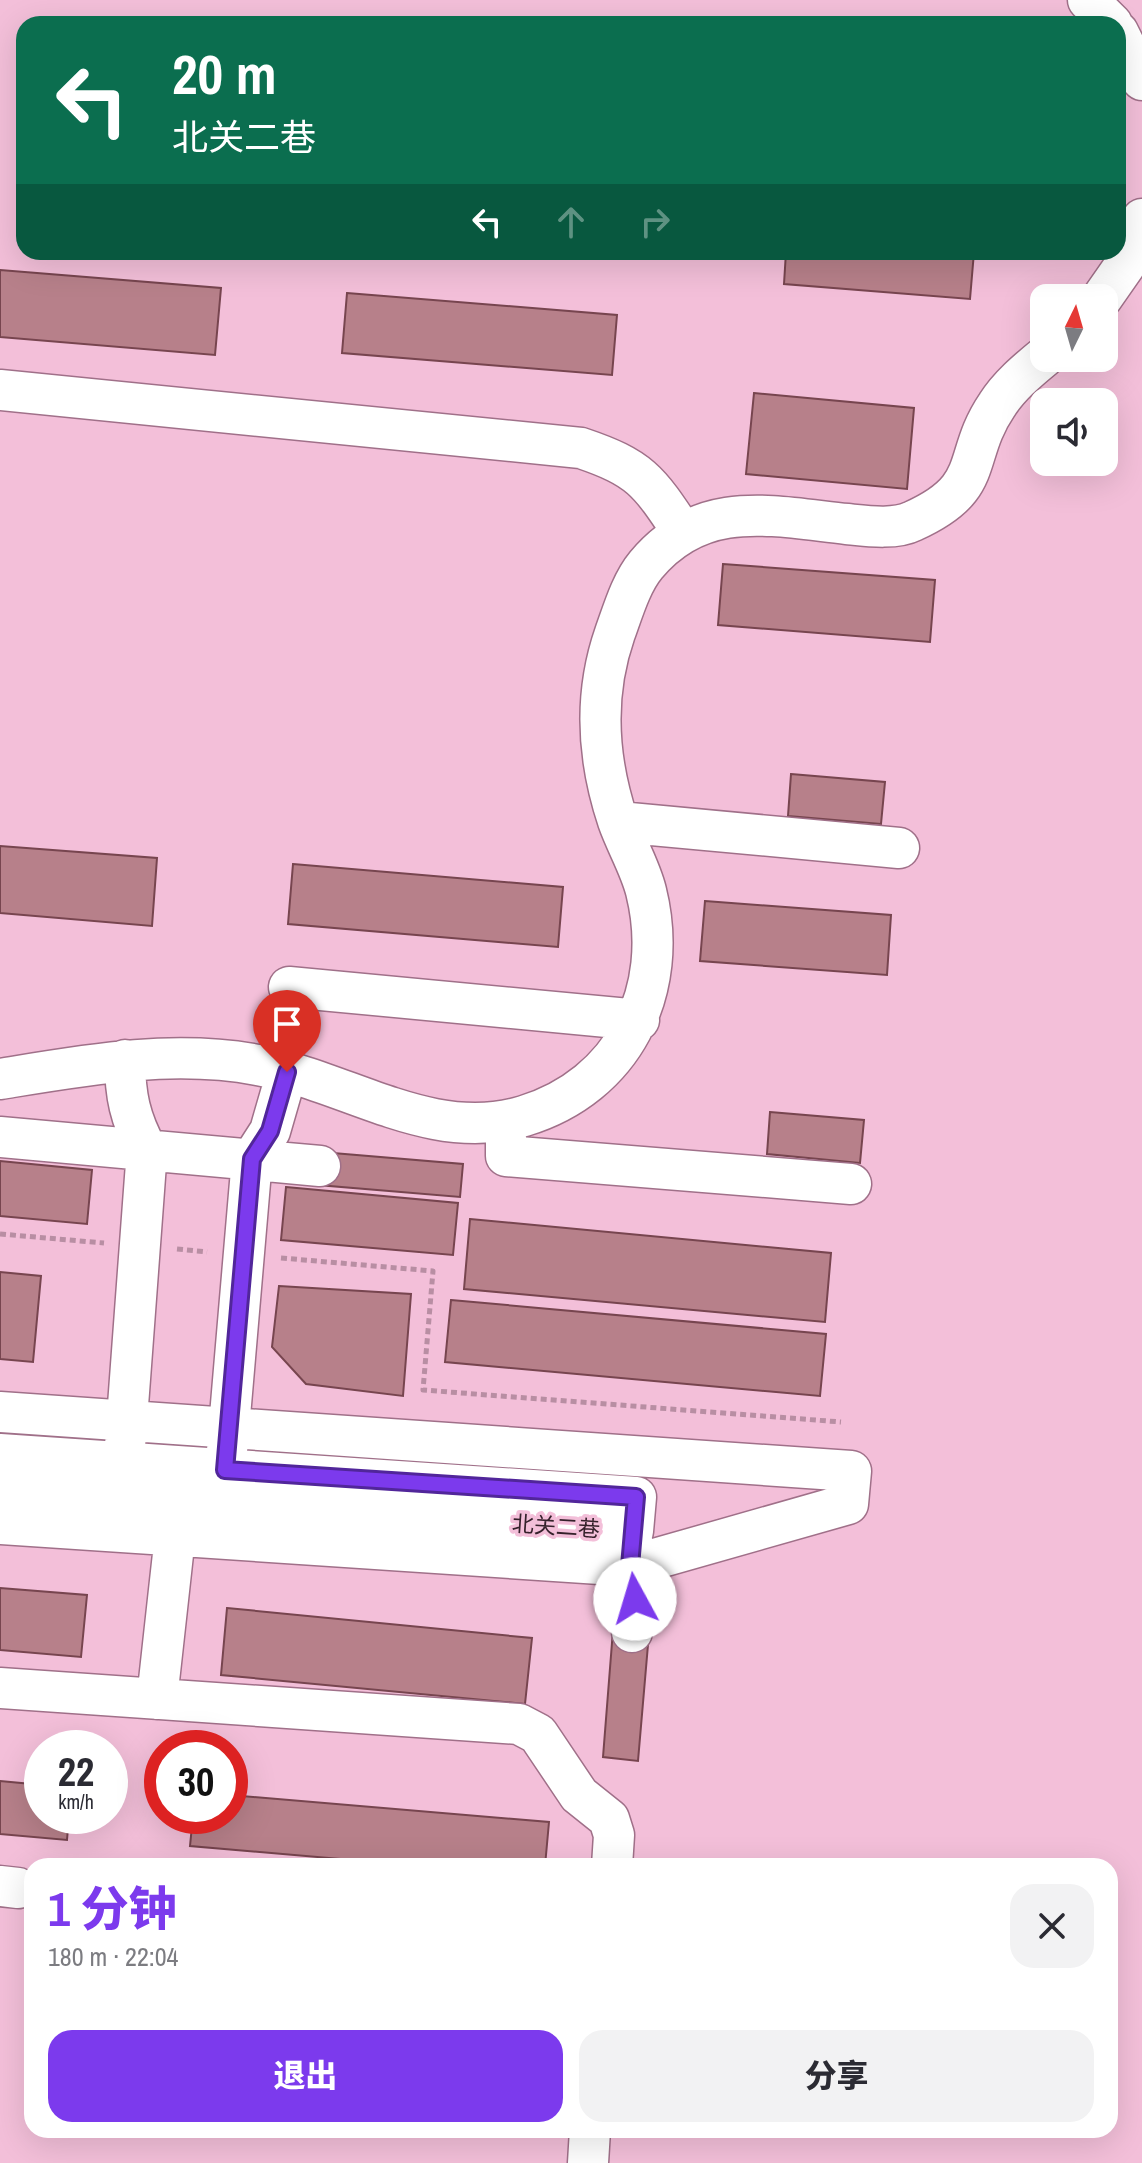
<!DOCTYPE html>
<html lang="zh">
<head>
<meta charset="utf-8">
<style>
	:root { --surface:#fff; --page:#f2f2f3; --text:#2b2b33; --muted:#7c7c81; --accent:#7c3aed }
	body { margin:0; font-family:"Archivo Narrow","Noto Sans SC",sans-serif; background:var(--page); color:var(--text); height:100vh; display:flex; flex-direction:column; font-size:30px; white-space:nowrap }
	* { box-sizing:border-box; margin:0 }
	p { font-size:26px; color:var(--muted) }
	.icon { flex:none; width:44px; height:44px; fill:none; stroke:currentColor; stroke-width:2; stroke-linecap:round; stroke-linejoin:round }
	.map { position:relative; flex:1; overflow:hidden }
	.panel { position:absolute; left:24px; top:1858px; width:1094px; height:280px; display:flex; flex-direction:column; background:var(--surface); border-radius:24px; box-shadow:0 8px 32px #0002 }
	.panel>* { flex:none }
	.guide { position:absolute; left:16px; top:16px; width:1110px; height:244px; border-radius:24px; box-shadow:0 8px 32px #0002; background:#0b6e4f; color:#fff; overflow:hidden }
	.needle { width:52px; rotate:5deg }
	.controls { position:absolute; left:1030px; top:284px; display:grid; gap:16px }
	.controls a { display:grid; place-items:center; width:88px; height:88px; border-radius:16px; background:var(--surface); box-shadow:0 8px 32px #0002; font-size:40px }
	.speed { position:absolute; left:24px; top:1730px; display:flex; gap:16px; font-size:40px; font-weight:700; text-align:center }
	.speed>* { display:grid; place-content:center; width:104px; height:104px; border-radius:50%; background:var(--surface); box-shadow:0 8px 32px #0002; line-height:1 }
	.speed small { font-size:20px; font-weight:400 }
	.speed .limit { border:12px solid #d22; background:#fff; color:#111 }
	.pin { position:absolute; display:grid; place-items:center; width:68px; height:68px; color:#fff; margin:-82px -34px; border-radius:50% 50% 50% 0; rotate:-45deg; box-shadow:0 0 8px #0007 }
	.pin .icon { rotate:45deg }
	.me { position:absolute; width:88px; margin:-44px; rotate:354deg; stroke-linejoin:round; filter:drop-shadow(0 0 6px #0008) }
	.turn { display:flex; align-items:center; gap:28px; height:168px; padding:0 24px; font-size:36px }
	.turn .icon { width:104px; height:104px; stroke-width:2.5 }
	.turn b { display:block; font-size:56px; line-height:68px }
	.lanes { display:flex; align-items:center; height:76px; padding:0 24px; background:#0003; justify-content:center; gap:40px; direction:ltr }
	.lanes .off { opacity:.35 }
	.round { display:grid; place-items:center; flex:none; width:84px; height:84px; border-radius:24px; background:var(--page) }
	.headline { display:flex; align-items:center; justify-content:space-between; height:136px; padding:0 24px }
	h1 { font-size:48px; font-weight:800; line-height:60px; color:var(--accent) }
	.button { display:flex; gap:16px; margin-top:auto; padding:16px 24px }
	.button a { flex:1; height:92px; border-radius:24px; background:var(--accent); color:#fff; font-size:32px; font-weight:800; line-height:92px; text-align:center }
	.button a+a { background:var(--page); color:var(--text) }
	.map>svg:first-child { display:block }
	.building { fill:#b7808a; stroke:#77454f; stroke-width:2 }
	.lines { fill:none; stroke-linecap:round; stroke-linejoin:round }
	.minor-casing { stroke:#a07089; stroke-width:43 }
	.path { stroke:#b88ea3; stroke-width:5; stroke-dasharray:6 4; stroke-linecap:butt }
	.minor { stroke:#fff; stroke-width:40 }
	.route-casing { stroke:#51269a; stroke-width:20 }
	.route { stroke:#7c3aed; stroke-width:14 }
	.labels { text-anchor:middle; stroke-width:7; stroke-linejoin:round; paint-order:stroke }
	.street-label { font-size:22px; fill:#35212b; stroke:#f3bfd9 }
</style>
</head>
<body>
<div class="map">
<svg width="1142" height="2163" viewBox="0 0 1142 2163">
	<rect width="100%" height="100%" fill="#f3bfd9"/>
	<path class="building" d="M786 252H974L970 299 784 284Z
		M0 270 221 288 215 355 0 337Z
		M347 293 617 315 612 375 342 353Z
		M754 393 914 408 907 489 746 474Z
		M723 564 935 580 930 642 718 625Z
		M791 774 885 782 881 824 788 816Z
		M0 846 157 858 152 926 0 913Z
		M293 864 563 887 558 947 288 924Z
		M705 901 891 915 887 975 700 961Z
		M770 1112 864 1120 860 1163 767 1154Z
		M321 1152 463 1164 460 1197 318 1185Z
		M0 1161 92 1170 87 1224 0 1216Z
		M286 1187 458 1203 453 1255 281 1240Z
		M470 1219 831 1253 825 1322 464 1289Z
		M0 1272 41 1276 33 1362 0 1359Z
		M279 1286 411 1294 403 1396 306 1384 272 1347Z
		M451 1300 826 1334 820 1396 445 1362Z
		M0 1588 87 1595 81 1657 0 1650Z
		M227 1608 532 1638 525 1704 221 1675Z
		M613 1630 649 1633 638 1761 603 1757Z
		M0 1781 42 1785V1816H69L67 1840 0 1834Z
		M230 1795 549 1822 545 1866H421L190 1846 193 1816H230Z"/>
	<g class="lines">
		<g class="minor-casing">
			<path id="minor" d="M1088 0 1112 24
				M1118 32 1142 80
				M1102 298 1125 265 1142 219
				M0 390 581 448C640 468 648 480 682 531
				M619 822 899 848
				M289 987 639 1020
				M125 1060C125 1095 130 1119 147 1150L125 1446
				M0 1079C85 1065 172 1049 258 1065 348 1081 431 1144 524 1116 623 1086 671 991 646 891 640 867 626 844 618 821 597 758 593 696 615 633 623 611 631 583 646 565 702 498 771 516 847 524 867 526 895 530 913 521 988 487 961 458 997 405 1009 386 1027 371 1044 357
				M506 1121V1156L851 1184
				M0 1137 320 1166
				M0 1412 851 1471 848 1504 630 1566 0 1524
				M227 1451 252 1159 270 1131 287 1072
				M0 1454 636 1497 633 1531 0 1488
				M632 1632V1539
				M0 1688 519 1724 538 1734 579 1795 609 1819 614 1835 612 1866
				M157 1699 175 1536 196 1521
				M0 1886 18 1888
				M588 2163 590 2130"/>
		</g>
		<path class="path" d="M0 1234 104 1243
			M177 1249 207 1252
			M281 1258 433 1271 423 1390 841 1422"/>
		<use href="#minor" class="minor"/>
	</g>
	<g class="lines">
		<g class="route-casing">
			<path id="route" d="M287 1072 270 1131 252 1159 225 1470 636 1497 630 1566 635 1599"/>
		</g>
		<use href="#route" class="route"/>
	</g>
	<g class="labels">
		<g class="street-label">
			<text transform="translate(556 1526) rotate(4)" y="8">北关二巷</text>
		</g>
	</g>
</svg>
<div class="controls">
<a><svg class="needle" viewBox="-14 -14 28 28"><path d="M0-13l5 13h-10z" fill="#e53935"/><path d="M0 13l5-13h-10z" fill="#7c7c81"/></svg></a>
<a><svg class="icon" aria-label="sound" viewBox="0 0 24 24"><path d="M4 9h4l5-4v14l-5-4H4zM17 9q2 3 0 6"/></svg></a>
</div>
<div class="speed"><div>22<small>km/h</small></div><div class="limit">30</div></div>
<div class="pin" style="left:287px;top:1072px;background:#d93025"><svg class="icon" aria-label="arrive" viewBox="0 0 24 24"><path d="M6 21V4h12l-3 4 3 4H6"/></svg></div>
<svg class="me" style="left:635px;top:1599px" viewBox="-20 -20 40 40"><circle r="19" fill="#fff"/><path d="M0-13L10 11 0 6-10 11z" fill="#7c3aed"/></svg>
<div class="guide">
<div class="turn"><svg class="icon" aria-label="left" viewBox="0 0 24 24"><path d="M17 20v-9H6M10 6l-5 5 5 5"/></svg><div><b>20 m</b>北关二巷</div></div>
<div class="lanes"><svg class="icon" aria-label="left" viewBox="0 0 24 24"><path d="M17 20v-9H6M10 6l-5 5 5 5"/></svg><svg class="icon off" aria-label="ahead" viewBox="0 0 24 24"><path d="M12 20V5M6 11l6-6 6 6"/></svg><svg class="icon off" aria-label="right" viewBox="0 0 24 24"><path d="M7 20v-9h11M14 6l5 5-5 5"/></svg></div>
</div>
<section class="panel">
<div class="headline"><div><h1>1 分钟</h1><p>180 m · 22:04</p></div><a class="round"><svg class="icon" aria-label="close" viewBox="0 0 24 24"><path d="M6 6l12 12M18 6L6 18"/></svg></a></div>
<div class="button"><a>退出</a><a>分享</a></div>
</section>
</div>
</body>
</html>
